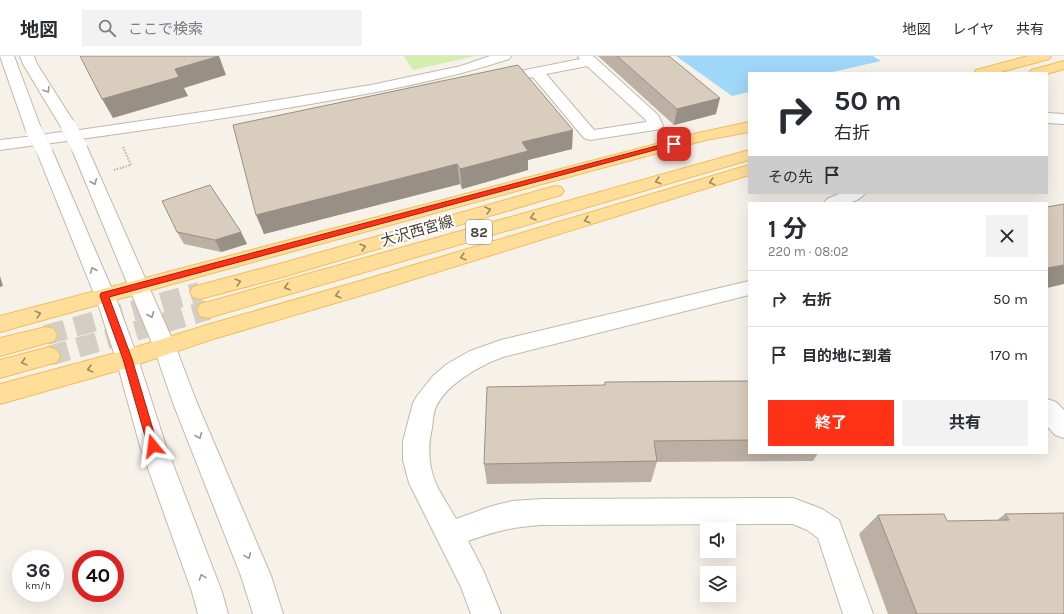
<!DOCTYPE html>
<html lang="ja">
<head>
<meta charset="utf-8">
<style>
	:root { --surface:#fff; --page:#f2f2f3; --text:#2b2b33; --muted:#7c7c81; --line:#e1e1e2; --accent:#ff3117 }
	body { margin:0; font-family:Karla,"Noto Sans JP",sans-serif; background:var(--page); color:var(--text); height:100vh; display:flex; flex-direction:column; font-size:15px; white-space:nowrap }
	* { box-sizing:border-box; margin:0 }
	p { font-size:13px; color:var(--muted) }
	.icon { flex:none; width:22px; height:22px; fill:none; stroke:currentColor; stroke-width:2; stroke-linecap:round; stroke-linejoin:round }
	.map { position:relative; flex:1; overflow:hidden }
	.side { position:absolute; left:748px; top:146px; width:300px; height:252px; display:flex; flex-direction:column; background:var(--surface); border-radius:0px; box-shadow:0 4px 16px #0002 }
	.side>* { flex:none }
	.banner { position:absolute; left:748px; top:16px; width:300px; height:122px; border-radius:0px; box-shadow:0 4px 16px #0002; background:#fff; color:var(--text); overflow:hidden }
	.tools { position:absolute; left:700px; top:466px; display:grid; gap:8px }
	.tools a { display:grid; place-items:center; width:36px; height:36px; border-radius:0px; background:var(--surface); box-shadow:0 4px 16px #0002; font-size:20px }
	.speed { position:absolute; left:12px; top:494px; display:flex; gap:8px; font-size:20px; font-weight:700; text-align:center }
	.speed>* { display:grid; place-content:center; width:52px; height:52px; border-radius:50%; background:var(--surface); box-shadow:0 4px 16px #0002; line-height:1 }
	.speed small { font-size:10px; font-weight:400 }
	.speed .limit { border:6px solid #d22; background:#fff; color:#111 }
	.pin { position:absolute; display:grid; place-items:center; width:34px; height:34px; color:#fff; margin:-17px; border-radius:8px; box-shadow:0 2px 6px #0006 }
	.me { position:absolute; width:44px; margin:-22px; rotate:344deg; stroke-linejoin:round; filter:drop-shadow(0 0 3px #0008) }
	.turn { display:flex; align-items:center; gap:14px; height:84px; padding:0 20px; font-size:18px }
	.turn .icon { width:52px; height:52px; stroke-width:2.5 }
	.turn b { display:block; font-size:28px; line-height:34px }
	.then { display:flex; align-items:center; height:38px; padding:0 20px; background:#0003; gap:8px; font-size:15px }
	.round { display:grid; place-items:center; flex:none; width:42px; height:42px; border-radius:0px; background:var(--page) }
	.summary { display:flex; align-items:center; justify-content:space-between; height:68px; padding:0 20px }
	h1 { font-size:24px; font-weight:700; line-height:30px }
	.action { display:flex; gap:8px; margin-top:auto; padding:8px 20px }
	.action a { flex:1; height:46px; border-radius:0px; background:var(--accent); color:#fff; font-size:16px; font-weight:700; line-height:46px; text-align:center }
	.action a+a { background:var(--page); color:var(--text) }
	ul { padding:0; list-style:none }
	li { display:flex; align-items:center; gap:12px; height:56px; padding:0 20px; border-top:1px solid var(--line) }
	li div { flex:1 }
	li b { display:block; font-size:15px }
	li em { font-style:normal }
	header { display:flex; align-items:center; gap:24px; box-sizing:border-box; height:56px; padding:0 20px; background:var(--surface); border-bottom:1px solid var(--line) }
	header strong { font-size:19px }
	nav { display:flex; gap:22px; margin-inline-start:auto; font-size:14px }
	.search { width:280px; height:36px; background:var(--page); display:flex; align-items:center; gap:10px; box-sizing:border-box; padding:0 14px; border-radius:0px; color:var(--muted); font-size:15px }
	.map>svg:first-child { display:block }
	.green { fill:#d4eead }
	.water { fill:#9fd7f9 }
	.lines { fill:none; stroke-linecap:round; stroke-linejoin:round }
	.major-tunnel { stroke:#d4cec5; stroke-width:20; stroke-dasharray:20 10; stroke-linecap:butt }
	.minor-casing { stroke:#c3b9aa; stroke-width:2 }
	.major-casing { stroke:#f1bf5b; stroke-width:2 }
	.path { stroke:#c6b599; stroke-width:2; stroke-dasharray:1.5 1.5; stroke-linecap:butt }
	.minor { fill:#fff; fill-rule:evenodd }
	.major { fill:#ffde99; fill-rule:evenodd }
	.minor-bridge-casing { stroke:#c3b9aa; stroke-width:16; stroke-linecap:butt }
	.minor-bridge { stroke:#fff; stroke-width:16 }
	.wall { fill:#bbb0a3 }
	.shaded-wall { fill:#989084 }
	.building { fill:#d9cdbd; stroke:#989084 }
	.oneway { stroke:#9c9790 }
	.oneway2 { stroke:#9c8863 }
	.route { fill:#ff3117; stroke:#a6200f }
	.labels { text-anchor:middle; stroke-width:4; stroke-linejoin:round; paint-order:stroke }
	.shield { fill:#fff; stroke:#817b72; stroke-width:1 }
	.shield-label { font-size:14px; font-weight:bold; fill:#4b4236 }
	.street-label { font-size:15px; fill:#4b4236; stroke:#fff }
</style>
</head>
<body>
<header>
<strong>地図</strong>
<div class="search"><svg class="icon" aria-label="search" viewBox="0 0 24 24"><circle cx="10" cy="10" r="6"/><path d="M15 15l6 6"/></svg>ここで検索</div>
<nav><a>地図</a><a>レイヤ</a><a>共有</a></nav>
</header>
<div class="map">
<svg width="1064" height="558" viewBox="0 0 1064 558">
	<rect width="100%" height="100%" fill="#f6f1e9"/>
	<path class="green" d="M404 0H475L413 14Z"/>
	<path class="water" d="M676 0H873L881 5 828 17H749V36L732 40Z"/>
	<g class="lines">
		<path class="major-tunnel" d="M46 279 200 236
			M49 300 208 254"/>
		<g class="minor-casing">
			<path id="minor" d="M0 0H14L42 75 40 78 34 80 68 75 63 74 61 71 23 8 20 0H34L37 8 77 71 73 75 216 54 371 29 461 10 490 0H511L509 3C439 26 366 38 293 51 196 67 98 81 0 94V84L34 80 28 78 26 75Z
				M578 0H593L658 59 663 70 661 73 590 84 584 82 533 21 496 28 491 27 489 24 491 21 496 20 580 3ZM587 10 646 64V66L594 74 546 18Z
				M1047 57 1064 58V68L1047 67Z
				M79 86 85 88 87 91 176 292 197 347 271 520 283 558H253L241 520 173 347 154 292 71 91 73 88Z
				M44 89 50 91 52 94 117 245 138 303 166 390 222 536 228 558H198L192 536 140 390 116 303 97 245 36 94 38 91Z
				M841 137H865C856 150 837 147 824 147L827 143Z
				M749 225V239L503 301C481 309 446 328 436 351 433 357 433 365 432 372 428 389 428 405 434 423 439 436 449 450 456 463L492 450 512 445 542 443 793 442 822 453 839 464 873 558H843L818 482 807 474 793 468 542 469C512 471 496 475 468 485L483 514 501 558H471L461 531 409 427 403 404V385L413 347 417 340 433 320 447 308 470 295 501 284Z
				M1047 343 1056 346 1064 354V382L1055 379 1047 370Z"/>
		</g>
		<g class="major-casing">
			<path id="major" d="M1028 0H1051L1049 3 997 17H974L976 14Z
				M1064 5V13L1047 18V17H1029L1031 14Z
				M749 66V76L706 84 216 216 0 276V260L698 77Z
				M749 94V104L208 262 200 260 197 254 200 248 208 246Z
				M749 109V119L376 235 213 283 127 312 0 348V328L127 294 210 268 367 223Z
				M555 130 561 131 564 135 561 139 279 222 200 243 193 241 190 236 193 231 200 229 279 208Z
				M46 271 54 273 57 279 54 285 0 300V282Z
				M49 291 57 294 60 300 57 306 0 322V304Z"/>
		</g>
		<path class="path" d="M114 114 131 109 123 91"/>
		<use href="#minor" class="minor"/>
		<use href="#major" class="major"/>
		<g class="minor-bridge-casing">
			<path id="minor-bridge" d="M69 71 79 91
				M34 75 44 94"/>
		</g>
		<use href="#minor-bridge" class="minor-bridge"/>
	</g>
	<path class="wall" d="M598 0H669L716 58 674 69Z
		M233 69 572 93 528 104V114L462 133 460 128 264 178Z
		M177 176H241L247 188 221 196 184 188Z
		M749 325V397H818L813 405 657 406 651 426 487 428 484 408 604 329 605 326Z
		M1005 458 1064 558H888L859 478 878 459 947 465H996Z"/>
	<path class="shaded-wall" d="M219 0 226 19 184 32 188 40 113 62 102 43 175 13Z
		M720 42 716 58 674 69 677 53Z
		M573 74 572 93 528 104V114L462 133 460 113 522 86Z
		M457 108 460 128 264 178 256 159Z
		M241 176 247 188 221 196 215 184Z
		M1064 209V228L1047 232V212Z
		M0 220 3 230 0 231Z"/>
	<path class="building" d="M80 0H219L175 13 179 21 102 43Z
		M617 0H669L720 42 677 53Z
		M518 9 573 74 522 86 528 95 460 113 457 108 256 159 233 69Z
		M210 129 241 176 215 184 177 176 162 145Z
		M1064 148V209L1047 212V151Z
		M749 325V384L654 385 657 405 484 408 487 331 605 329V326Z
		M1064 457V558H917L878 459 944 458 947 465 1009 464 1005 458Z"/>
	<defs><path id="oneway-chevron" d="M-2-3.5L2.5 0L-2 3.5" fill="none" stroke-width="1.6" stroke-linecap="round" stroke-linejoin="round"/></defs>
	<g class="oneway">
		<use href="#oneway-chevron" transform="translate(47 34) rotate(58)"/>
		<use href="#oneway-chevron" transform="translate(94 126) rotate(67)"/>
		<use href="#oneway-chevron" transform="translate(93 214) rotate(-113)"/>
		<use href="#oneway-chevron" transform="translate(151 259) rotate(68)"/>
		<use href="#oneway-chevron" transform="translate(199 380) rotate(68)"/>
		<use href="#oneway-chevron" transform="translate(248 500) rotate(68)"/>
		<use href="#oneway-chevron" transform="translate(202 521) rotate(-110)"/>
	</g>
	<g class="oneway2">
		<use href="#oneway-chevron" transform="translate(658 125) rotate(164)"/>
		<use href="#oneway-chevron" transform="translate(712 126) rotate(163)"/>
		<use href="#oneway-chevron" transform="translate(488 154) rotate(-16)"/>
		<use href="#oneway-chevron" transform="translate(533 161) rotate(164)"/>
		<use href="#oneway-chevron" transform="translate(587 164) rotate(163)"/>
		<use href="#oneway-chevron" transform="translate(363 191) rotate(-16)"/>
		<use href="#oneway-chevron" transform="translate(463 201) rotate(163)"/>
		<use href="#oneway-chevron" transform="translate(238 226) rotate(-15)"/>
		<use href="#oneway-chevron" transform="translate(287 231) rotate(164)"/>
		<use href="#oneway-chevron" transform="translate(338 239) rotate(164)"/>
		<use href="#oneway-chevron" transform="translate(38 258) rotate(-15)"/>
		<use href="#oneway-chevron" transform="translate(24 306) rotate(165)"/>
		<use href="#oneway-chevron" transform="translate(90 313) rotate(165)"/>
	</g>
	<path class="route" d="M671 86 677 88 109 241 132 303 158 390 157 394 153 395 149 394 123 303 100 240 101 237Z"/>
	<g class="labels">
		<rect class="shield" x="466" y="164" width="26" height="24" rx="3"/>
		<g class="shield-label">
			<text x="479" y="181">82</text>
		</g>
		<g class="street-label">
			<text transform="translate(417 175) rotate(-16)" y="5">大沢西宮線</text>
		</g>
	</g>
</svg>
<div class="tools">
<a><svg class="icon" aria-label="sound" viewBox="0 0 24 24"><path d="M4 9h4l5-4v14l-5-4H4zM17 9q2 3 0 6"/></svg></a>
<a><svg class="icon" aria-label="layers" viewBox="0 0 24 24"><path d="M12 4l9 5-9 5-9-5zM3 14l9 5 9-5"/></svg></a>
</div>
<div class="speed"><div>36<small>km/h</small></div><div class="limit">40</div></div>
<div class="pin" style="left:674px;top:88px;background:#d93025"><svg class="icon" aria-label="arrive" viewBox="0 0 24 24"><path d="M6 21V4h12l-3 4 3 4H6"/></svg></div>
<svg class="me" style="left:153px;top:390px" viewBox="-20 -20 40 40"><path d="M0-17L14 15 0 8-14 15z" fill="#ff3117" stroke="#fff" stroke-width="4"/></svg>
<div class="banner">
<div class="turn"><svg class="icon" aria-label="right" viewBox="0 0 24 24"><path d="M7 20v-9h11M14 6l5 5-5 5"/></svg><div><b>50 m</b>右折</div></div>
<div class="then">その先<svg class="icon" aria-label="arrive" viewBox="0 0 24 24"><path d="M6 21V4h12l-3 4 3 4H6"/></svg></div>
</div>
<section class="side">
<div class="summary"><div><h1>1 分</h1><p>220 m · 08:02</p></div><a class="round"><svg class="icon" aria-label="close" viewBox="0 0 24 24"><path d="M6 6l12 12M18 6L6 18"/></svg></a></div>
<ul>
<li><svg class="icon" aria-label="right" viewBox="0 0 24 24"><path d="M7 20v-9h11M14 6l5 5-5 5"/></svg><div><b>右折</b></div><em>50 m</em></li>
<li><svg class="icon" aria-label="arrive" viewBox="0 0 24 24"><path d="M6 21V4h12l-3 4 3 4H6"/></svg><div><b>目的地に到着</b></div><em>170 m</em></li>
</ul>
<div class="action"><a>終了</a><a>共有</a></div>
</section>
</div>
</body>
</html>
